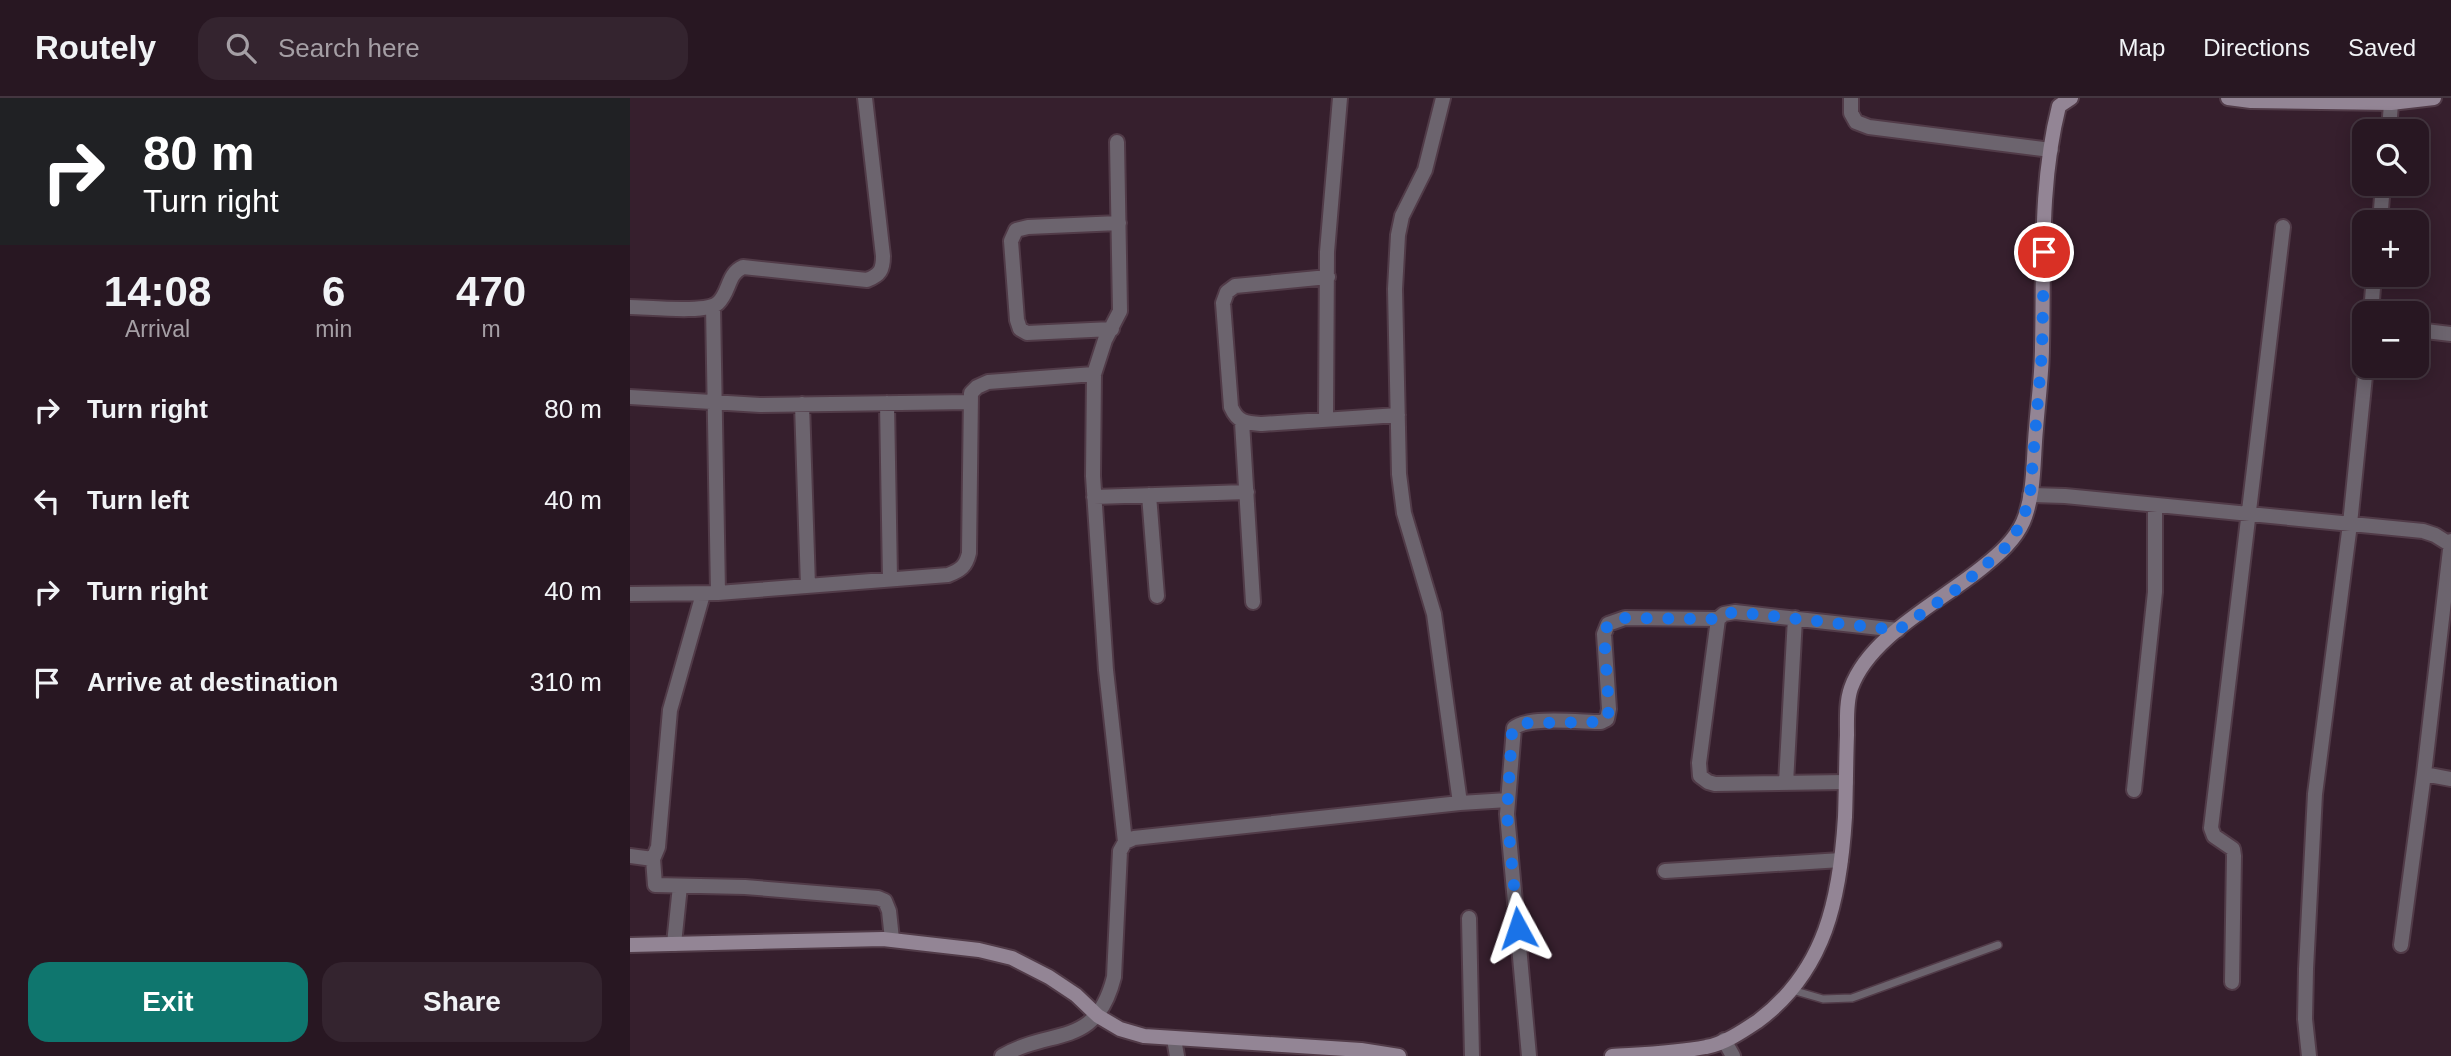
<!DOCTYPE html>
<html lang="en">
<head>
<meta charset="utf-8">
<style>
	:root { --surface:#281722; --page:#34242f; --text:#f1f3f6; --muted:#a59fa5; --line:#443640; --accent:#0f766e }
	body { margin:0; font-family:Helvetica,sans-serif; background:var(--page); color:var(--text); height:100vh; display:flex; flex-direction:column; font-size:26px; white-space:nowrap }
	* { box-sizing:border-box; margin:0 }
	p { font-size:23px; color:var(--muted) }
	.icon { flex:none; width:38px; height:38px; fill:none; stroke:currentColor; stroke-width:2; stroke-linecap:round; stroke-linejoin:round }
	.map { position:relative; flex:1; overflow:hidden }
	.panel { display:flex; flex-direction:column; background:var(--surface); width:630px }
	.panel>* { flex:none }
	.top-card { background:#202124; color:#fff; overflow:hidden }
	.tools { position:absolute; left:1722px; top:21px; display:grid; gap:14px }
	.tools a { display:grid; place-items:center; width:77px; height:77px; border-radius:14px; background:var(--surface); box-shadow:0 4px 18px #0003,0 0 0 2px var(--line); font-size:35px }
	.pin { position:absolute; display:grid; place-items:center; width:60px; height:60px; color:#fff; margin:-30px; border:4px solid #fff; border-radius:50%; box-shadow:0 2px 7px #0007 }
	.me { position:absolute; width:77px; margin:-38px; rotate:355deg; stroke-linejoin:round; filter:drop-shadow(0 0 5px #0008) }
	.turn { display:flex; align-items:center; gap:24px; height:147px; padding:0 28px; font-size:32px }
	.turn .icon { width:91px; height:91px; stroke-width:2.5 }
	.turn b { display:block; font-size:49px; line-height:60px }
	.eta { display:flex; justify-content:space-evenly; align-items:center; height:119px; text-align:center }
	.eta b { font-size:42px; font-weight:700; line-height:49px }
	.action { display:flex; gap:14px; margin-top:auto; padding:14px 28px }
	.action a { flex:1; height:80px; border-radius:21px; background:var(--accent); color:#fff; font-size:28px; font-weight:700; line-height:80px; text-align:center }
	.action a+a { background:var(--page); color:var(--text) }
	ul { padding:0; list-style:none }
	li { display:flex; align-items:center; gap:21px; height:91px; padding:0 28px }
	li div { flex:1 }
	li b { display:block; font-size:26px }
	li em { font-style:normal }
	header { display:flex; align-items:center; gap:42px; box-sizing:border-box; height:98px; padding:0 35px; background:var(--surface); border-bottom:2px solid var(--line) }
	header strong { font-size:33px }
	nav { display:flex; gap:38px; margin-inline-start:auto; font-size:24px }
	.search { width:490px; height:63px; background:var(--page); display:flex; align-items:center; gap:18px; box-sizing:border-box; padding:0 24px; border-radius:21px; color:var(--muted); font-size:26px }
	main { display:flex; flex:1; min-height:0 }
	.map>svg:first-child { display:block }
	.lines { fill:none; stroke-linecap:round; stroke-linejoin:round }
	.lane-casing { stroke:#513b48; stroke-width:10 }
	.street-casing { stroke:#513b48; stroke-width:18 }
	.secondary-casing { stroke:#513b48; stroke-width:18 }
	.lane { stroke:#6c646e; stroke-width:7 }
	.street { stroke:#6c646e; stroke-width:14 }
	.secondary { stroke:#938595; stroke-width:14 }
	.route { stroke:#1a73e8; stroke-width:12; stroke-dasharray:0 21.6 }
</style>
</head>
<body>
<header>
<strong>Routely</strong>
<div class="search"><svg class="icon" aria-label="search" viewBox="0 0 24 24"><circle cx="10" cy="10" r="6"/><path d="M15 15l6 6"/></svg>Search here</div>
<nav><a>Map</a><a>Directions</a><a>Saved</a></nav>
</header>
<main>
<section class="panel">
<div class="top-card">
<div class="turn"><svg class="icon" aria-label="right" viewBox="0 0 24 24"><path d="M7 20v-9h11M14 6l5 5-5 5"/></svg><div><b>80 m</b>Turn right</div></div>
</div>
<div class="eta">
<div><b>14:08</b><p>Arrival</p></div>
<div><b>6</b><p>min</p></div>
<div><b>470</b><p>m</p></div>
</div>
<ul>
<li><svg class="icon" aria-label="right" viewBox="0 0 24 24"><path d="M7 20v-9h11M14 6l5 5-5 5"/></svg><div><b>Turn right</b></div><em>80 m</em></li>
<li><svg class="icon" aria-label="left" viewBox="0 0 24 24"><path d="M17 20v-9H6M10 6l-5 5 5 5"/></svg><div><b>Turn left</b></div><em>40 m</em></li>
<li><svg class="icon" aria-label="right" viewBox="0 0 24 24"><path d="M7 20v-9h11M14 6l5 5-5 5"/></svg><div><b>Turn right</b></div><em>40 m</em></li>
<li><svg class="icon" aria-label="arrive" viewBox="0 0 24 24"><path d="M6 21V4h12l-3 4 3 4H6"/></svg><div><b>Arrive at destination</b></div><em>310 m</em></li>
</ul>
<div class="action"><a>Exit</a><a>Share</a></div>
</section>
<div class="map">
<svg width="1821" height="958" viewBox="0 0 1821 958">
	<rect width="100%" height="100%" fill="#361f2d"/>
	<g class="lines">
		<g class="lane-casing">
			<path id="lane" d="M1162 892 1193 901 1222 900 1368 847"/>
		</g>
		<g class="street-casing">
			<path id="street" d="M813 0 795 72 772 118 768 137 765 191 769 376 774 415 804 516 830 705
				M1221 0V15L1226 24 1239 29 1421 52
				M1759 33 1761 5
				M487 44 490 213 475 242 464 276 463 378 476 572 495 744
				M1750 124 1753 86
				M698 179 605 188 597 194 593 205 601 309C608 325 616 325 632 326L768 317
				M83 208 88 495
				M0 209C18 209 76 216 88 205 100 194 97 176 113 169L237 182C250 177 253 172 253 158L235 0
				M1741 215 1744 177
				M482 231 397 235 390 231 387 222 381 143 386 132 398 129 489 125
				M1787 232 1821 236
				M0 299 130 307 340 304
				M257 305 260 481
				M172 306 178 488
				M696 320 697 154 710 0
				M612 324 623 504
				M519 397 527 498
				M1400 397 1435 398 1793 433 1805 437 1821 447
				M464 399 617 394
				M0 496 88 495 318 477C331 472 336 468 339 455L341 295 347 289 358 284 464 276
				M1794 676 1821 681
				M1216 684 1085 686 1078 684 1070 678 1069 665 1088 521 1094 516 1105 514 1268 532
				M1156 685 1165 520
				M1504 692 1525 494V408
				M0 758 23 761 25 787 115 789 248 800 255 803 259 813 262 841
				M23 761 28 749 40 612 73 496
				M1035 773 1211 762
				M839 820 842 958
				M44 846 50 788
				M1771 847 1794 676 1821 443
				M1602 884 1604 758 1603 751 1584 738 1581 730 1653 129
				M544 941 547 958
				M1094 942 1103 958
				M372 958C423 929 466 951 484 879L490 753 495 744 504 740 830 705 878 702
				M899 958 877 716 884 630C897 618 951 624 971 624L977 621 979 611 974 536 978 526 995 520 1088 521
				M1679 958 1675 921 1676 871 1685 696 1720 426 1736 268"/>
		</g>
		<g class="secondary-casing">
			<path id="secondary" d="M1598 0 1621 3 1761 5 1804 0
				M0 847 253 841 349 852 382 860 419 879 446 897 468 918 490 931 514 938 731 952 769 958
				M982 958C1012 956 1045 955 1076 949 1094 946 1113 933 1128 923 1196 872 1210 800 1215 719 1216 692 1216 664 1217 637 1217 622 1216 604 1221 590 1240 537 1312 503 1354 468 1369 456 1385 442 1393 424 1405 396 1403 361 1406 331 1408 304 1412 276 1412 249 1414 169 1409 86 1429 8L1441 0"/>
		</g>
		<use href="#lane" class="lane"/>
		<use href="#street" class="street"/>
		<use href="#secondary" class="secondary"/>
	</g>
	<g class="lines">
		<path class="route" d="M888 830 877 716 882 634 891 625 971 624 977 621 979 611 974 536 978 526 995 520 1088 521 1094 516 1105 514 1268 532 1331 488 1374 451 1392 425 1400 397 1412 254 1414 154"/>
	</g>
</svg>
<div class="tools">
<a><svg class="icon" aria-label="search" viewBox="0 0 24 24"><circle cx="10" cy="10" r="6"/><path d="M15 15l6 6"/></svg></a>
<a>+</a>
<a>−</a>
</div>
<div class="pin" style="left:1414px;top:154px;background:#d93025"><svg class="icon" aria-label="arrive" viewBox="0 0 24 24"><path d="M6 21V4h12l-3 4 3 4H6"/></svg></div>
<svg class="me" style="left:888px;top:830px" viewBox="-20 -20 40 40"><path d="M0-17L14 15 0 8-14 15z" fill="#1a73e8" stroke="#fff" stroke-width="4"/></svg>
</div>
</main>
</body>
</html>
